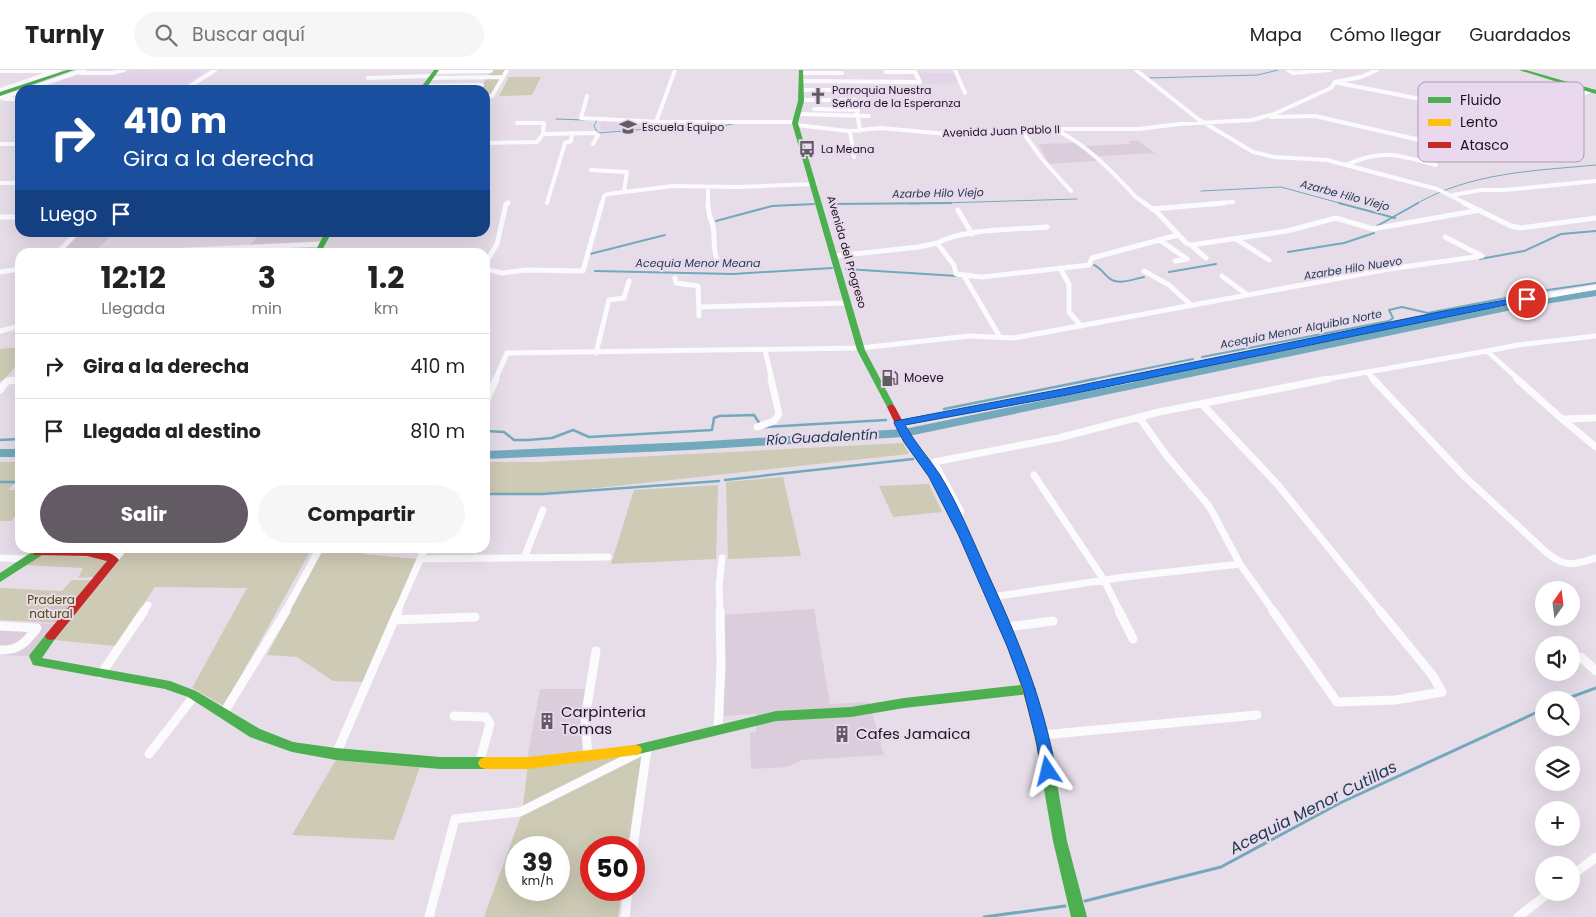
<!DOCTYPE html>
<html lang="es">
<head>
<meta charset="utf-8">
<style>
	:root { --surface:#fff; --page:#f6f6f6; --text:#222; --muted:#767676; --line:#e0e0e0; --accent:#625b64 }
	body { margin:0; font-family:Poppins,sans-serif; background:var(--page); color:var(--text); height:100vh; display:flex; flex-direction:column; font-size:19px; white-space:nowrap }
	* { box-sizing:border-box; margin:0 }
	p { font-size:16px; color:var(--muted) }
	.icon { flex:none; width:28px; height:28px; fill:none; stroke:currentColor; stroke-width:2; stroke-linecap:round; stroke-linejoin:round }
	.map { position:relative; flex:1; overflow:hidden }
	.drawer { position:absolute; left:15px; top:178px; width:475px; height:305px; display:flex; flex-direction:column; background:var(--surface); border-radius:15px; box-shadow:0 5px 20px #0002 }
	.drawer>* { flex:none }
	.top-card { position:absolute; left:15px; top:15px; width:475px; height:152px; border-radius:15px; box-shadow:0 5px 20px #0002; background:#1a4fa0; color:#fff; overflow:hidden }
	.needle { width:32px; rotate:14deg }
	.tools { position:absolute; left:1535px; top:511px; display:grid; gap:10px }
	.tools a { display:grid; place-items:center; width:45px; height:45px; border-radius:50%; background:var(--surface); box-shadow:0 5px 20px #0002; font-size:25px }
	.speed { position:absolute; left:505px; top:766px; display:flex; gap:10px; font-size:25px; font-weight:700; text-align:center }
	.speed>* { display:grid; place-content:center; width:65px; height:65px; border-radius:50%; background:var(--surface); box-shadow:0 5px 20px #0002; line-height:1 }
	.speed small { font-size:12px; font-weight:400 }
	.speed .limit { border:8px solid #d22; background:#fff; color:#111 }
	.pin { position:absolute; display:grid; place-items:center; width:42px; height:42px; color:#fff; margin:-21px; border:2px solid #fff; border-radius:50%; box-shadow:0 1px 5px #0007 }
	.me { position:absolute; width:55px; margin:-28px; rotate:350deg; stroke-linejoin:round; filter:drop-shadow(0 0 4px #0008) }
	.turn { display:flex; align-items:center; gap:18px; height:105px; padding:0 25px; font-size:22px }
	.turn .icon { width:65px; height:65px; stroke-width:2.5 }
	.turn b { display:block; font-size:35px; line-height:42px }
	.then { display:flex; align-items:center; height:48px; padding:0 25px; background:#0003; gap:10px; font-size:19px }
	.eta { display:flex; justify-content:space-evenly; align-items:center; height:85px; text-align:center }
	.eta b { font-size:30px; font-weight:700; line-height:35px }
	.cta { display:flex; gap:10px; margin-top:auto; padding:10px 25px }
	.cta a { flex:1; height:58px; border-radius:30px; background:var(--accent); color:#fff; font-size:20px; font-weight:700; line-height:58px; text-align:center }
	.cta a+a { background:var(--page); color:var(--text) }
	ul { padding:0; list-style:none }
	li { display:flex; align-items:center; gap:15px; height:65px; padding:0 25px; border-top:1px solid var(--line) }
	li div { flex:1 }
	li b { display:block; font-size:19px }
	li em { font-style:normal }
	header { display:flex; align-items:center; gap:30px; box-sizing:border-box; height:70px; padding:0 25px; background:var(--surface); border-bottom:1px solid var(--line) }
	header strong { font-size:24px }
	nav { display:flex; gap:28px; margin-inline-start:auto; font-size:18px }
	.search { width:350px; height:45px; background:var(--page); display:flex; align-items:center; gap:12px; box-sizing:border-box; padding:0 18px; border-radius:28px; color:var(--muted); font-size:19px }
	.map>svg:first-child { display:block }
	.built { fill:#e4d4e9 }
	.industrial { fill:#dbcddc }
	.green { fill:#cdcab5; fill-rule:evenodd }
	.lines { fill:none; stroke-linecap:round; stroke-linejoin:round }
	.stream-far3 { stroke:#73a9bc; stroke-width:1 }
	.stream-far2 { stroke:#73a9bc; stroke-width:2 }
	.stream-far1 { stroke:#73a9bc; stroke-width:2.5 }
	.stream { stroke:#73a9bc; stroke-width:3 }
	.river { fill:#73a9bc; fill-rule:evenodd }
	.street-far3 { stroke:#fbfafc; stroke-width:4 }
	.street-far2 { stroke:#fbfafc; stroke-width:5 }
	.street-far1 { stroke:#fbfafc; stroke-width:7 }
	.street { stroke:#fbfafc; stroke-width:9 }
	.fast { fill:#4caf50; fill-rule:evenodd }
	.slow { fill:#ffc107; fill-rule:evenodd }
	.jam { fill:#c62828; fill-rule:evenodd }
	.route { fill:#1a73e8; stroke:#114b97 }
	.labels { text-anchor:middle; stroke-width:4; stroke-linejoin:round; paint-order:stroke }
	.far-poi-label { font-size:11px; fill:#1b151c; stroke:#e9d8ee; text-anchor:start }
	.far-street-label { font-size:11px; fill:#1b151c; stroke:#e9d8ee }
	.far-water-label { font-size:11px; font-style:italic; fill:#173d47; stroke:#e9d8ee }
	.poi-label { font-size:12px; fill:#1b151c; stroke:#e9d8ee; text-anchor:start }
	.park-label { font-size:12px; fill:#4e5000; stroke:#e9d8ee }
	.water-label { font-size:14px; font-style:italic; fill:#173d47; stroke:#e9d8ee }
	.near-poi-label { font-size:15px; fill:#1b151c; stroke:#e9d8ee; text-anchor:start }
	.near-water-label { font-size:16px; font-style:italic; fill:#173d47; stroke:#e9d8ee }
	.key { fill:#e9d8ee; stroke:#ab9eaf; stroke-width:1 }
	.key-label { font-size:14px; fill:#1b151c }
</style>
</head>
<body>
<header>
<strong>Turnly</strong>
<div class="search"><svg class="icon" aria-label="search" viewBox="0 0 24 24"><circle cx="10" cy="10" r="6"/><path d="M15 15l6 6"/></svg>Buscar aquí</div>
<nav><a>Mapa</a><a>Cómo llegar</a><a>Guardados</a></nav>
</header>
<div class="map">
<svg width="1596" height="847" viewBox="0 0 1596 847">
	<rect width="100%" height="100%" fill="#e6dde9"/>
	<path class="built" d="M134 0 203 1V3L178 20H29L78 4 119 3Z
		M918 3H955L961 13 922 14Z
		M603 50 632 53 656 52 655 59 602 61 600 55Z"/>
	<path class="industrial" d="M1129 71H1139L1155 83 1100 86 1096 91 1049 94 1039 74 1074 73 1087 76 1130 74Z
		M78 163H114L94 182H58Z
		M260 163H324L318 173 250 175Z
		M315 175 312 182H244L248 178Z
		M814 539 830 634 869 632 884 685 802 690 787 697 751 699 750 663 756 662 757 644 724 646 720 545Z
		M0 552 56 554 29 586 0 585Z
		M540 619H587L581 663 584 683 527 689Z"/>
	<path class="green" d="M492 0H507L492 26H485V20H479Z
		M509 7H541L532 25 499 26Z
		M20 277V291L4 310 0 311V279Z
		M903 373 909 384 543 424 485 423V392H539Z
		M0 392H20V412L15 413 8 420H20V441L11 451H0Z
		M783 407 801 486 728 489 726 412Z
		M929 414 942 442 893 447 879 416Z
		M718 415 716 489 611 494 634 420Z
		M129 478H312L224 636 192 618 247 518 155 517 115 576 54 570Z
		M324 478H365L363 484 417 489 364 612 333 611 297 587 267 585Z
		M39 485 102 487 109 493 96 507 78 508 83 498 25 495Z
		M72 510H95L60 553 0 550V518L62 521Z
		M642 682 628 777 591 778V820H622L618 847H484L522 743 528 695ZM516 778H559V820H516Z
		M337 688 421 694 394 770 292 765Z"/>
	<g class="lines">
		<path class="stream-far3" d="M1149 8 1258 5 1278 0
			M556 49 584 50
			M595 50H597L594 56 598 63 661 58H711L738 53
			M1201 121 1281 117 1343 134
			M909 134 1077 129
			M1416 134C1472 102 1533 101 1596 95"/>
		<path class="stream-far2" d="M1339 133 1395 148
			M830 134 951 133
			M716 151 772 136 814 134
			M1377 156 1418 133
			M1288 182 1344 173 1374 163
			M590 184 665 165
			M1480 189 1524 181 1561 164 1596 161
			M1094 195C1101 198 1103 203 1109 208 1118 216 1133 209 1144 207
			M846 199 957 206
			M595 201 733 204 832 198
			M1169 202 1216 194
			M1202 287 1389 251 1393 248 1389 240 1402 237 1428 243 1541 221 1596 213
			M1089 310 1193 289"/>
		<path class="stream-far1" d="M944 339 1095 309
			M765 357 886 350
			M485 361 504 362 514 370H528L552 368 573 360 589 367 712 360 714 348 719 346 754 345 760 354
			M0 370 20 369
			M725 410 913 389
			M0 412H20
			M485 424H543L719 411"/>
		<path class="stream" d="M1563 630 1596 618
			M1085 831 1221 797 1340 733 1544 639
			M984 847 1065 836"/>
		<path class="river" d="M1596 220V226L1526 237 904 367 691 380 485 389V381L691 372 904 359 1526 231Z
			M0 379H20V387H0Z"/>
		<path class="street-far3" d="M955 0 965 23
			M1136 0 1198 49 1253 82 1274 87 1327 90 1437 119 1467 134
			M1288 0 1293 3 1330 0
			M0 1H50
			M436 2 491 1
			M885 2H915
			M80 3H112L124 0
			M801 3H842
			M368 8 432 6
			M431 8 503 7
			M801 11 920 12 914 0
			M1338 13 1446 34 1460 32 1531 38 1537 28 1574 33 1579 26 1591 20
			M426 16 482 15
			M1465 16 1537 28
			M0 20 59 0
			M26 20 84 0
			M184 20 215 0
			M410 20 423 19
			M801 20H853
			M485 26H492L507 0
			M587 26 581 48 661 52H795
			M0 28 20 22
			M5 29H20
			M801 30H855L860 61
			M814 39 858 40
			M797 44 869 46
			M1271 47 1315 46 1494 87 1543 82 1581 83
			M656 52 675 0
			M517 53H544L543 64
			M796 55 848 61 881 58 947 64 967 61 986 63 1064 59H1139L1180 54 1252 50 1274 44 1331 18 1335 12 1361 7 1377 0
			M1056 60C1089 76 1112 102 1137 128L1146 134
			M850 61 854 87
			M1022 61 1042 89 1071 121
			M485 73 537 72 543 64 595 63 598 65 593 74
			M0 74H20
			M1346 95C1384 78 1398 85 1436 95
			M591 100 627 102 624 121
			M0 113H20
			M708 117V134
			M1453 125 1481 120H1505L1596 111
			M547 133 565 73 571 71 572 63
			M506 134 508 133
			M602 134 604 126 608 124 673 116 737 117 815 114
			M1210 134 1233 132"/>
		<path class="street-far2" d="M708 133C708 141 709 145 712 153 716 164 712 177 717 189
			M1144 133 1157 142 1186 173 1191 175 1287 161 1336 148 1373 159 1480 140
			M1464 133 1511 156 1521 158 1596 148
			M1152 139 1224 133
			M958 140 972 164
			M0 147H20
			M1236 169 1269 190
			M1161 171 1187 189 1175 191
			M937 173C967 158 1014 160 1047 157
			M1191 175 1206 188
			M58 182 78 162
			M144 182 323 174
			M835 186 919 177 937 173 954 195 956 204 982 207 1089 195 1092 188 1178 165
			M485 194 497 174 506 134 508 133
			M1060 198 1069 214V242L1081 256
			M485 199 502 203 525 200 583 201 602 133
			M1144 201 1169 215 1191 235
			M0 202 20 199
			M964 206 1000 267
			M1222 206 1246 224
			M675 208 676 213 698 216 699 246
			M699 237 848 233
			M0 261 20 256
			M765 280 772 310
			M1487 281 1518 275 1596 266
			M596 283 609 230 624 228 629 211
			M1367 302 1374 310
			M495 310 507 283 861 278 969 266 1014 268 1389 199 1482 186 1445 167
			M1126 310 1439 245 1596 217
			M1322 310 1487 281 1519 310"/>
		<path class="street-far1" d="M1373 309 1463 405 1547 483C1566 498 1574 495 1596 488
			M1517 309 1562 349 1596 348
			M0 320 7 311 20 310
			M485 334 496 309
			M1202 334 1277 414 1381 542
			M1562 349 1596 377
			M899 353 1132 309
			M757 357 774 351 779 344 771 309
			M1034 405 1104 510 1120 542
			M956 448 961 442 934 392 1058 368 1159 342 1328 309
			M0 488 27 489
			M524 488 543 440
			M420 489 608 487
			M114 490 124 478
			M1240 494 1274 542
			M992 527 1125 507 1240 494 1209 436 1166 385 1139 347
			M143 542 148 535
			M285 542 320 478
			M397 542 425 478
			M720 542 719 516 722 488"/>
		<path class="street" d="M1119 541 1133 569
			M1273 541 1337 632 1395 630 1442 622 1433 606 1380 541
			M394 550 475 547
			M0 556 37 558C26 572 19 581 0 580
			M1006 557 1053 551
			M1581 587 1596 601
			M101 604 144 541
			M223 644 286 541
			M454 646 486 647 490 654 479 694
			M718 660 721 595 720 541
			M1042 665 1257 645
			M149 684 195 625
			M336 684 398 541
			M588 685 585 649 596 581
			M633 778 647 679
			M1571 806 1596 787
			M429 847 455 749 520 742 640 682
			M625 847 628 820
			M1518 847 1550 822"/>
		<path class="fast" d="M67 0H74L0 26V22Z
			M434 0H439L425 20H419Z
			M799 0H803L804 31 798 53 865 280 895 337 894 339 891 340 887 337 857 280 792 53 798 31Z
			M1519 0H1526L1596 20V24Z
			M325 162H332L321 182H315Z
			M38 478H47L48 479 47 482 0 512V503Z
			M51 562 55 563 57 566 42 588 170 611 196 621 260 659 293 672 336 678 440 687H485L490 689 492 693 490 697 485 699H440L336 690 292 682 250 667 188 627 165 619 33 595 29 586 31 583 47 563Z
			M1030 614 1034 616 1036 619 1034 622 1030 624 904 638 851 647 776 651 635 685 630 684 628 680 630 676 635 675 776 641 851 637 904 628Z
			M1044 674 1049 675 1051 679 1067 771 1087 847H1071L1053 771 1037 679 1039 675Z"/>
		<path class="slow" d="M948 430 953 433C993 513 1032 591 1051 679L1049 683 1044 684 1039 683 1037 679C1020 591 982 513 943 433Z
			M635 675 640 676 642 680 640 684 635 685 528 699H485L480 697 478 693 480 689 485 687H528Z"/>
		<path class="jam" d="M891 334 895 337 913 371 940 406 953 433 952 435H944L930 407 904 372 887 337Z
			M38 478C58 479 106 473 119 490L55 569 51 570 47 569 45 566 47 563 107 491 87 486 34 485 33 482 34 479Z"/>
	</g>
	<path class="route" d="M1527 226 1531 229 1530 230 1062 326 905 355C915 373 929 388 940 405 959 436 973 471 988 504 1018 569 1043 629 1056 701L1054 705 1048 707 1043 705 1035 666 1023 619 1007 576 958 464 929 407 904 372 894 353 895 351 1062 319 1439 242Z"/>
	<defs>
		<g id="church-bare" transform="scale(1.35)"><path d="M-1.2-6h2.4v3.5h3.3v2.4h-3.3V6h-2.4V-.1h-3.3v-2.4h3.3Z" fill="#625b64" stroke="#e9d8ee" stroke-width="2.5" paint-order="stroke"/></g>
		<g id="school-bare" transform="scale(1.35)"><path d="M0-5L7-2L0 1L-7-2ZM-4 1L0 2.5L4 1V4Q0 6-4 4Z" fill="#625b64" stroke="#e9d8ee" stroke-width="2.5" paint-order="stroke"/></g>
		<g id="bus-bare" transform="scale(1.35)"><path d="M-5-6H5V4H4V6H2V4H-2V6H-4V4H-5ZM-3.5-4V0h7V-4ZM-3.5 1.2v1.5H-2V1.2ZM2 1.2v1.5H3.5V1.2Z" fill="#625b64" stroke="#e9d8ee" stroke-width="2.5" paint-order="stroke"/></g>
		<g id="fuel-bare" transform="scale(1.35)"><path d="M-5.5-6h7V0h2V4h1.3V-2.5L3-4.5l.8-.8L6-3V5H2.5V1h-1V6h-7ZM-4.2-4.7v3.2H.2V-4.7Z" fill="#625b64" stroke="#e9d8ee" stroke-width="2.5" paint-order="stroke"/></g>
		<g id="building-bare" transform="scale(1.35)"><path d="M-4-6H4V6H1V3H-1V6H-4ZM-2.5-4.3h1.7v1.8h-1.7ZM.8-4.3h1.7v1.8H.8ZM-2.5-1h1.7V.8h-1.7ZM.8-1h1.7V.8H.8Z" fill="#625b64" stroke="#e9d8ee" stroke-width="2.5" paint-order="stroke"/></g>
	</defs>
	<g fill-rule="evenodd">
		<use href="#church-bare" x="818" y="26"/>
		<use href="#school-bare" x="628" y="57"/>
		<use href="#bus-bare" x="807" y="79"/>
		<use href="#fuel-bare" x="890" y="308"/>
		<use href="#building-bare" x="547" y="651"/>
		<use href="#building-bare" x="842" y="664"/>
	</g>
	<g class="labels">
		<g class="far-poi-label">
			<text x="832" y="24">Parroquia Nuestra<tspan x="832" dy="13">Señora de la Esperanza</tspan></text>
			<text x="642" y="61">Escuela Equipo</text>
			<text x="821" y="83">La Meana</text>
		</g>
		<g class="far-street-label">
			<text transform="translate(1001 61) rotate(-2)" y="4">Avenida Juan Pablo II</text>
			<text transform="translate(847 182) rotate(74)" y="4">Avenida del Progreso</text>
		</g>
		<g class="far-water-label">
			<text transform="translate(938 123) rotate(-1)" y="4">Azarbe Hilo Viejo</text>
			<text transform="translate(1345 125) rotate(15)" y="4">Azarbe Hilo Viejo</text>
			<text x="698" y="197">Acequia Menor Meana</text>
			<text transform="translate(1353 198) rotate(-9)" y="4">Azarbe Hilo Nuevo</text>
			<text transform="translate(1301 259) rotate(-11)" y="4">Acequia Menor Alquibla Norte</text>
		</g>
		<g class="poi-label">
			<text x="904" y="312">Moeve</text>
		</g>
		<g class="park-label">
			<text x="51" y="534">Pradera<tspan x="51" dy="14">natural</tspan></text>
		</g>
		<g class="water-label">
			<text transform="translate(822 367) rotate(-3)" y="5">Río Guadalentín</text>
		</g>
		<g class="near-poi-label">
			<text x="561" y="647">Carpinteria<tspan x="561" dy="17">Tomas</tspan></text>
			<text x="856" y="669">Cafes Jamaica</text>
		</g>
		<g class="near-water-label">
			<text transform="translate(1313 737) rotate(-27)" y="6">Acequia Menor Cutillas</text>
		</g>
	</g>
	<rect x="1418" y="12" width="166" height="80" rx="8" class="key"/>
	<rect x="1428" y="27" width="23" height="6" fill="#4caf50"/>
	<rect x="1428" y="49" width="23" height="7" fill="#ffc107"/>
	<rect x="1428" y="72" width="23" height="6" fill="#c62828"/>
	<g class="key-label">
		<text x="1460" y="35">Fluido</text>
		<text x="1460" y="57">Lento</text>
		<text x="1460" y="80">Atasco</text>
	</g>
</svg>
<div class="tools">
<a><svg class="needle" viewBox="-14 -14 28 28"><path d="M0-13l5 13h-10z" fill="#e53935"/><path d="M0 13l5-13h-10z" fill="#767676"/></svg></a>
<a><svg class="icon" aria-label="sound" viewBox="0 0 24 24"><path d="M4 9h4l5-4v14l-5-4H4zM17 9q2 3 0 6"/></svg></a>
<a><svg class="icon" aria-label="search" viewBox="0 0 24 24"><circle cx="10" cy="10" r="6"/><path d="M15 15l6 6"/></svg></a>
<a><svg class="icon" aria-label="layers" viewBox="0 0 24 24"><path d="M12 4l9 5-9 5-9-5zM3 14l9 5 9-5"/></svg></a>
<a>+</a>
<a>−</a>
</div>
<div class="speed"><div>39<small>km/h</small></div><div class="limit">50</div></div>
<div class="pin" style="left:1527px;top:229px;background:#d93025"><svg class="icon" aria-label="arrive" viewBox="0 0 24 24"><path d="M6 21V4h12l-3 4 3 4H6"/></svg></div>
<svg class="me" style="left:1048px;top:701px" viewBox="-20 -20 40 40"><path d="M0-17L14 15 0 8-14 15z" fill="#1a73e8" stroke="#fff" stroke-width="4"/></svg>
<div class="top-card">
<div class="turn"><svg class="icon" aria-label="right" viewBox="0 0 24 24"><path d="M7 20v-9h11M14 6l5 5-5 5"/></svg><div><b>410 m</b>Gira a la derecha</div></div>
<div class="then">Luego<svg class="icon" aria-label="arrive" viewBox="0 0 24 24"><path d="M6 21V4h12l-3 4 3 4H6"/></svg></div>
</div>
<section class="drawer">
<div class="eta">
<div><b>12:12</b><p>Llegada</p></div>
<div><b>3</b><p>min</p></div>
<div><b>1.2</b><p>km</p></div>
</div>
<ul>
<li><svg class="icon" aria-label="right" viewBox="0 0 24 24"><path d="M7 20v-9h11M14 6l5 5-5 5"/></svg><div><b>Gira a la derecha</b></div><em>410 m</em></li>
<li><svg class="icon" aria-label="arrive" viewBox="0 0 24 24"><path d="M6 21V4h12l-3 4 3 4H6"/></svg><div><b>Llegada al destino</b></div><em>810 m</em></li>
</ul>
<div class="cta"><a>Salir</a><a>Compartir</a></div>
</section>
</div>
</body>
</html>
